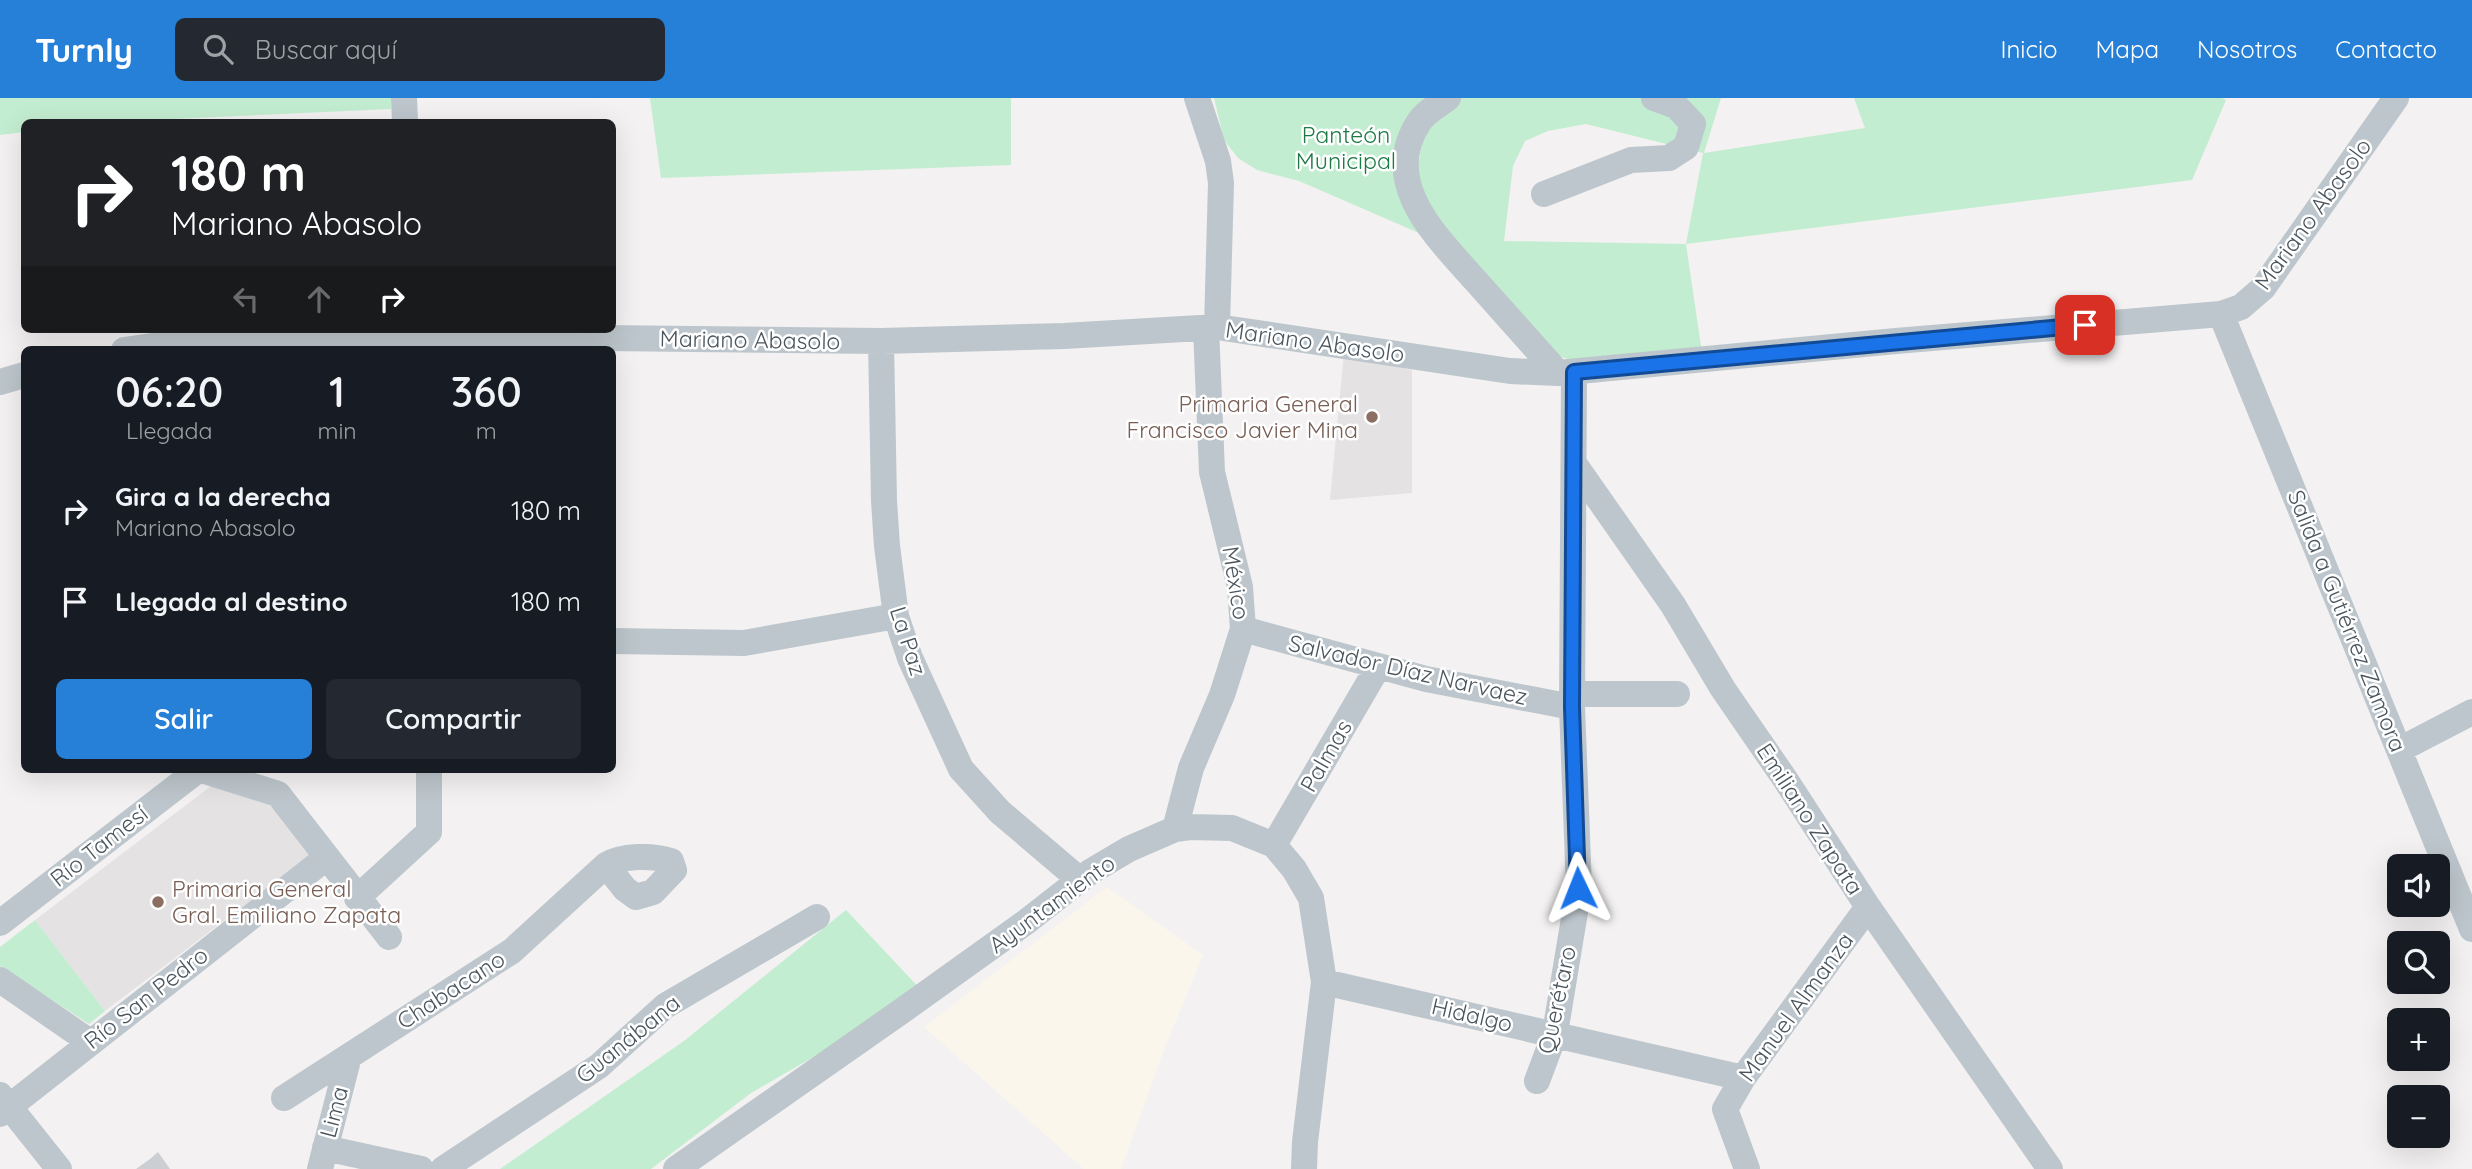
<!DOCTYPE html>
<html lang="es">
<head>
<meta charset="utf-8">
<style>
	:root { --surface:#171b24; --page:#242831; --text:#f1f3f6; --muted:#9ea1a6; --accent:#2680d7 }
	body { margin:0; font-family:Quicksand,sans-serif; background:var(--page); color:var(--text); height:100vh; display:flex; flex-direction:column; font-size:26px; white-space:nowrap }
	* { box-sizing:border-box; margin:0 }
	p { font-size:23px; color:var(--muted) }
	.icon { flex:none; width:38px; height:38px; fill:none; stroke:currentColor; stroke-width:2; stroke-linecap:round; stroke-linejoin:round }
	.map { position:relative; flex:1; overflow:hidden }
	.details { position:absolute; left:21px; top:248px; width:595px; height:427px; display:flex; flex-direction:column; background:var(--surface); border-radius:10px; box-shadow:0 7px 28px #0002 }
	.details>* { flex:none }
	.banner { position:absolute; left:21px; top:21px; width:595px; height:214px; border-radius:10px; box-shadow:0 7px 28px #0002; background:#202124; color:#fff; overflow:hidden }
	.buttons { position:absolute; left:2387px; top:756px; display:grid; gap:14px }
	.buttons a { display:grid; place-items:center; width:63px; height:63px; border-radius:10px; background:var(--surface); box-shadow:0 7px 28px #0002; font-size:35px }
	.pin { position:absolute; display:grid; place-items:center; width:60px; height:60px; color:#fff; margin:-30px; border-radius:14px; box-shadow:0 4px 10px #0006 }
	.me { position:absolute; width:77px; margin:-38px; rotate:358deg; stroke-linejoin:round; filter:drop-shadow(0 0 5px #0008) }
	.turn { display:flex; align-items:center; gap:24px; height:147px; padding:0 35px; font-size:32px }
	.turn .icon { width:91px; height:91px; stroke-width:2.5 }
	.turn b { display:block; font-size:49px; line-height:60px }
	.lanes { display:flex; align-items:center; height:66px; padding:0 35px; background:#0003; justify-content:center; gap:35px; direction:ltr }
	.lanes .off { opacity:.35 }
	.eta { display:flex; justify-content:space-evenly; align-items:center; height:119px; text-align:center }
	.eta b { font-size:42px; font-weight:600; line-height:49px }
	.action { display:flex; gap:14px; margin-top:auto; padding:14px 35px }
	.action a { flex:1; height:80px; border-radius:10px; background:var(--accent); color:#fff; font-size:28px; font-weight:600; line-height:80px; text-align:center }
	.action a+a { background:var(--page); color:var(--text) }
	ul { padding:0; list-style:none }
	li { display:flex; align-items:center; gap:21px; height:91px; padding:0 35px }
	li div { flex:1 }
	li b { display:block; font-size:26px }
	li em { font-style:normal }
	header { display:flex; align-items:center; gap:42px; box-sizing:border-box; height:98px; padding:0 35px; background:var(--accent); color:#fff }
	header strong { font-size:33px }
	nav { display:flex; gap:38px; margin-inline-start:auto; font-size:24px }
	.search { width:490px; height:63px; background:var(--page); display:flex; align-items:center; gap:18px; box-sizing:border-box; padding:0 24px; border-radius:10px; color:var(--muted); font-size:26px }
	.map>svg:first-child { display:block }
	.commercial { fill:#fbf6ec }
	.education { fill:#e4e2e2 }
	.green { fill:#c3edd0; fill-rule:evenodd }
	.building { fill:#cbced2 }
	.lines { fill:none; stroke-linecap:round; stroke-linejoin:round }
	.minor { stroke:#bdc6cc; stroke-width:26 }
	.route-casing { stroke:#114b97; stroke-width:18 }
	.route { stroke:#1a73e8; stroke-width:12 }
	.education-dot { fill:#8d6e63; stroke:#fff; stroke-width:2.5 }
	.labels { text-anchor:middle; stroke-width:5; stroke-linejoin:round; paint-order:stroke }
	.park-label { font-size:23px; fill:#1e7a45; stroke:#fff }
	.street-label { font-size:23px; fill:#4a555d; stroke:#fff }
	.education-label { font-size:23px; fill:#785e54; stroke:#fff; text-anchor:end }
</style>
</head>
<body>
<header>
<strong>Turnly</strong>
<div class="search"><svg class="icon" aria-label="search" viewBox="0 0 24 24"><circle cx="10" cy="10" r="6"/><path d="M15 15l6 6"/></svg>Buscar aquí</div>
<nav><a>Inicio</a><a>Mapa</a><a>Nosotros</a><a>Contacto</a></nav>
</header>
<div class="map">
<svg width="2472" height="1071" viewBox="0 0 2472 1071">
	<rect width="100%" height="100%" fill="#f3f1f1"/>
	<path class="commercial" d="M1107 789 1203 857 1164 952 1121 1071H1084L924 929Z"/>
	<path class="education" d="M1344 255 1412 272V395L1330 402Z
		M219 682 277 710 312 756 105 913 35 822Z"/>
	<path class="green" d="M0 0H391V11L105 24H24V34L0 37Z
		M650 0H1011V67L661 80Z
		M1214 0H1431L1409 26 1419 135 1299 83 1257 72 1238 60 1224 42Z
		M1462 0H1721L1704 55 1865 30 1854 0H2222L2226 2 2192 82 1686 146 1702 255 1583 267 1559 258 1432 116 1417 76 1425 24 1447 5ZM1586 26 1703 55 1686 146 1504 143 1513 68 1525 43 1548 33Z
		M846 812 924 895 751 995 651 1071H500L684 943Z
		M35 822 105 913 89 926 0 868V849Z"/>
	<path class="building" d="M158 1054 170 1071H136L150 1061Z"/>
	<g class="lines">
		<path class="minor" d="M404 0 405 24
			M1197 0 1218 63 1221 85 1217 229
			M1448 0C1439 7 1425 14 1419 24 1379 85 1437 139 1475 182 1503 213 1530 244 1558 275
			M1544 96 1631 62 1669 60 1686 49 1693 26 1676 8 1654 0
			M2221 216 2472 831
			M881 243 884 403 887 448 896 518 910 560 961 671 1000 714 1080 782
			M124 252 173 245 407 238 881 243 1064 238 1217 229 1510 273 1558 275 1896 243 2221 216 2241 209 2263 190 2396 0
			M0 284 24 277
			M1575 367 1673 507 1723 591 1785 681 1868 809 2050 1071
			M1243 531 1426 581 1572 609
			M612 543 744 545 896 518
			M1573 596H1677
			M2399 652 2472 614
			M202 672 278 696 389 839
			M1175 731 1191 670 1222 597 1243 531 1240 489 1212 374 1206 230
			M1274 747 1378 569
			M357 800 429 734V672
			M0 825 198 672
			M0 882 90 944
			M1324 884 1743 980
			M1537 983 1555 935 1579 790 1572 609 1574 274
			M0 997 59 1071
			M284 1000 512 853 606 767C622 757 653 757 671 763L674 772 653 794 636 799 625 791 606 767
			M0 1016 326 760
			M325 1050 421 1071
			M320 1071 349 958
			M443 1071 599 968 665 908 817 819
			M676 1071 906 910 1026 824 1090 774 1129 751 1175 731 1190 729 1232 730 1274 747 1294 771 1311 800 1324 884 1305 1044 1304 1071
			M1747 1071 1725 1011 1743 980 1868 809"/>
	</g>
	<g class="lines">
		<g class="route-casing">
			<path id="route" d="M1578 790 1572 609 1574 274 2085 227"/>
		</g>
		<use href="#route" class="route"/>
	</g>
	<g class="education-dot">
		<circle cx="1372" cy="319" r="7"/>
		<circle cx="158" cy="804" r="7"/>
	</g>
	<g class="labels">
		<g class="park-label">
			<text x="1346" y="45">Panteón<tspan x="1346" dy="26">Municipal</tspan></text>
		</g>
		<g class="street-label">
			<text transform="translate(2313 116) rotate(-54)" y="8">Mariano Abasolo</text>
			<text transform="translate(750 242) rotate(1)" y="8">Mariano Abasolo</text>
			<text transform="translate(1315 244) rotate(8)" y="8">Mariano Abasolo</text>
			<text transform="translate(1236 485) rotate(81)" y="8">México</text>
			<text transform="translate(2347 523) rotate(68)" y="8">Salida a Gutiérrez Zamora</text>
			<text transform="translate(908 543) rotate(72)" y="8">La Paz</text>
			<text transform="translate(1408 572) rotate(13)" y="8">Salvador Díaz Narvaez</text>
			<text transform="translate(1326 658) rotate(-60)" y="8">Palmas</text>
			<text transform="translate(1810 721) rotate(57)" y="8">Emiliano Zapata</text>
			<text transform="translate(99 748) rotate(-38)" y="8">Río Tamesí</text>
			<text transform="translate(1052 806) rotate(-36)" y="8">Ayuntamiento</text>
			<text transform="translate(451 892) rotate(-33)" y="8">Chabacano</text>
			<text transform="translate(146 900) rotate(-38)" y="8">Río San Pedro</text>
			<text transform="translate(1557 902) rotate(-78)" y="8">Querétaro</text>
			<text transform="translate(1796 909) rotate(-54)" y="8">Manuel Almanza</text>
			<text transform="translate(1472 917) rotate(13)" y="8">Hidalgo</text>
			<text transform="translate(628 941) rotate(-39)" y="8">Guanábana</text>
			<text transform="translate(334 1014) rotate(-75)" y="8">Lima</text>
		</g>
		<g class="education-label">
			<text x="1358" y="314">Primaria General<tspan x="1358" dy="26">Francisco Javier Mina</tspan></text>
			<text x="172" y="799" text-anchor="start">Primaria General<tspan x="172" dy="26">Gral. Emiliano Zapata</tspan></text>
		</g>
	</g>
</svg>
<div class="buttons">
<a><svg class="icon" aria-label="sound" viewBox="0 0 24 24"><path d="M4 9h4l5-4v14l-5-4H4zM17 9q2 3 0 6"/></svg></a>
<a><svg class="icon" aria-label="search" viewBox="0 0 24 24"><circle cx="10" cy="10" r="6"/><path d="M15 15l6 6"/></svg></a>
<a>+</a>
<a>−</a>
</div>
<div class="pin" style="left:2085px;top:227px;background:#d93025"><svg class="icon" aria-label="arrive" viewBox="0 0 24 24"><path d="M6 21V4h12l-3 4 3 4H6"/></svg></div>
<svg class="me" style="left:1578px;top:790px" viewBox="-20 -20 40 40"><path d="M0-17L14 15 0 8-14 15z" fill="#1a73e8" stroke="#fff" stroke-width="4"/></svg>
<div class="banner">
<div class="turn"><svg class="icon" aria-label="right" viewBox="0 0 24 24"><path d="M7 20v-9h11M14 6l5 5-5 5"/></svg><div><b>180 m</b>Mariano Abasolo</div></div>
<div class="lanes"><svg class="icon off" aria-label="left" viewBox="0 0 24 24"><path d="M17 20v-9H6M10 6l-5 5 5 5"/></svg><svg class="icon off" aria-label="ahead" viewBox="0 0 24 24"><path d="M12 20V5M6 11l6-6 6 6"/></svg><svg class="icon" aria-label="right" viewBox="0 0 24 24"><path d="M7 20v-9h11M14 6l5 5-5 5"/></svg></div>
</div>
<section class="details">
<div class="eta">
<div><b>06:20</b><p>Llegada</p></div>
<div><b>1</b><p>min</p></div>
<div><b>360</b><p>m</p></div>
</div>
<ul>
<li><svg class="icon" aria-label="right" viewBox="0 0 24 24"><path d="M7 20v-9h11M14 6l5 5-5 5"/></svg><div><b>Gira a la derecha</b><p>Mariano Abasolo</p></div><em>180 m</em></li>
<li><svg class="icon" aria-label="arrive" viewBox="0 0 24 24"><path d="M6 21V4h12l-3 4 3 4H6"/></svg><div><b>Llegada al destino</b></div><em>180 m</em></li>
</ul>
<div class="action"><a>Salir</a><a>Compartir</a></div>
</section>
</div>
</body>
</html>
